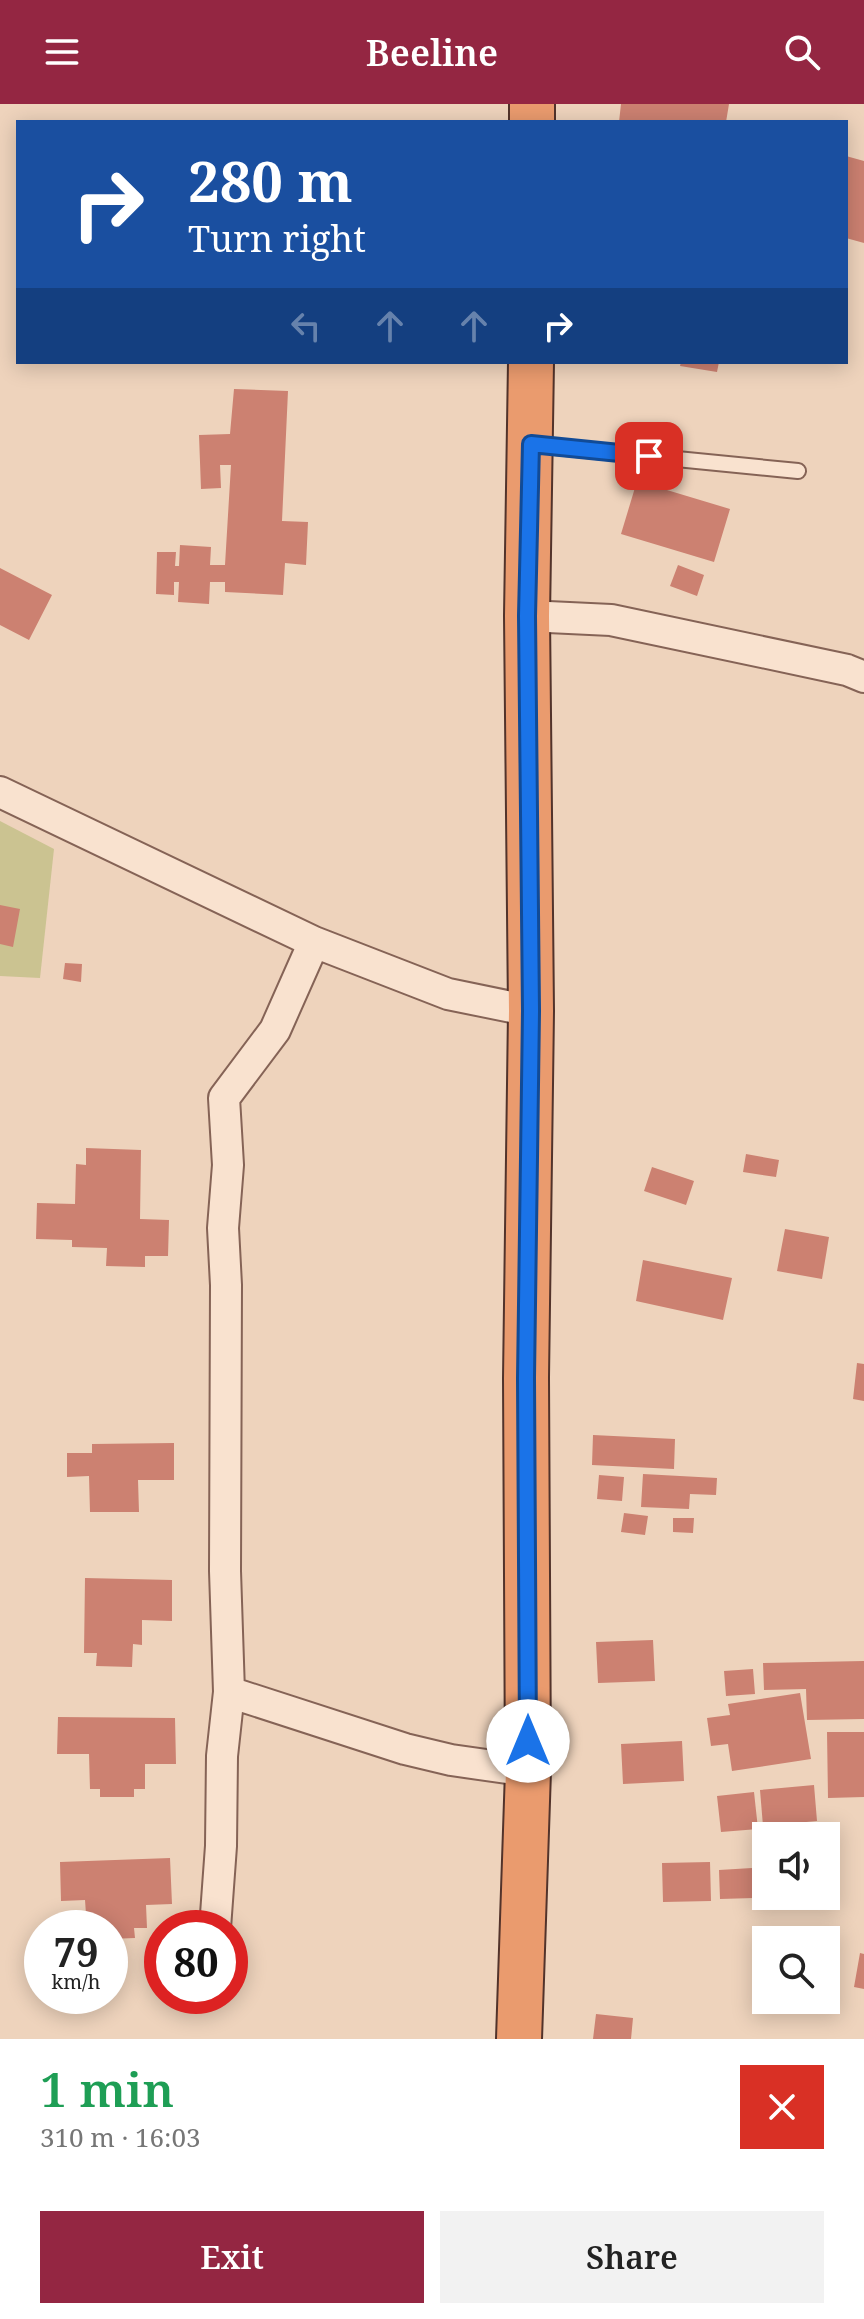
<!DOCTYPE html>
<html lang="en">
<head>
<meta charset="utf-8">
<style>
	:root { --surface:#fff; --page:#f2f2f2; --text:#222; --muted:#767676; --accent:#942642 }
	body { margin:0; font-family:"Noto Serif",serif; background:var(--page); color:var(--text); height:100vh; display:flex; flex-direction:column; font-size:30px; white-space:nowrap }
	* { box-sizing:border-box; margin:0 }
	p { font-size:26px; color:var(--muted) }
	.icon { flex:none; width:44px; height:44px; fill:none; stroke:currentColor; stroke-width:2; stroke-linecap:round; stroke-linejoin:round }
	.map { position:relative; height:1935px; overflow:hidden }
	.panel { display:flex; flex-direction:column; background:var(--surface); flex:1 }
	.panel>* { flex:none }
	.hud { position:absolute; left:16px; top:16px; width:832px; height:244px; border-radius:0px; box-shadow:0 4px 20px #0003; background:#1a4fa0; color:#fff; overflow:hidden }
	.tools { position:absolute; left:752px; top:1718px; display:grid; gap:16px }
	.tools a { display:grid; place-items:center; width:88px; height:88px; border-radius:0px; background:var(--surface); box-shadow:0 4px 20px #0003; font-size:40px }
	.speed { position:absolute; left:24px; top:1806px; display:flex; gap:16px; font-size:40px; font-weight:700; text-align:center }
	.speed>* { display:grid; place-content:center; width:104px; height:104px; border-radius:50%; background:var(--surface); box-shadow:0 4px 20px #0003; line-height:1 }
	.speed small { font-size:20px; font-weight:400 }
	.speed .limit { border:12px solid #d22; background:#fff; color:#111 }
	.pin { position:absolute; display:grid; place-items:center; width:68px; height:68px; color:#fff; margin:-34px; border-radius:16px; box-shadow:0 4px 12px #0006 }
	.me { position:absolute; width:88px; margin:-44px; rotate:0deg; stroke-linejoin:round; filter:drop-shadow(0 0 6px #0008) }
	.turn { display:flex; align-items:center; gap:28px; height:168px; padding:0 40px; font-size:36px }
	.turn .icon { width:104px; height:104px; stroke-width:2.5 }
	.turn b { display:block; font-size:56px; line-height:68px }
	.lanes { display:flex; align-items:center; height:76px; padding:0 40px; background:#0003; justify-content:center; gap:40px; direction:ltr }
	.lanes .off { opacity:.35 }
	.round { display:grid; place-items:center; flex:none; width:84px; height:84px; border-radius:0px; background:var(--page) }
	.summary { display:flex; align-items:center; justify-content:space-between; height:136px; padding:0 40px }
	h1 { font-size:48px; font-weight:600; line-height:60px; color:#1e9e55 }
	.action { display:flex; gap:16px; margin-top:auto; padding:16px 40px }
	.action a { flex:1; height:92px; border-radius:0px; background:var(--accent); color:#fff; font-size:32px; font-weight:600; line-height:92px; text-align:center }
	.action a+a { background:var(--page); color:var(--text) }
	header { display:flex; justify-content:space-between; align-items:center; height:104px; padding:0 40px; background:var(--accent); color:#fff; font-size:36px; font-weight:600 }
	.map>svg:first-child { display:block }
	.green { fill:#cbc391 }
	.building { fill:#cc8171 }
	.lines { fill:none; stroke-linecap:round; stroke-linejoin:round }
	.service-casing { stroke:#856356; stroke-width:18 }
	.minor-casing { stroke:#856356; stroke-width:34 }
	.trunk-casing { stroke:#52332b; stroke-width:48 }
	.service { stroke:#f9e2cf; stroke-width:14 }
	.minor { stroke:#f9e2cf; stroke-width:30 }
	.trunk { stroke:#ea9b6e; stroke-width:44 }
	.route-casing { stroke:#114b97; stroke-width:20 }
	.route { stroke:#1a73e8; stroke-width:14 }
</style>
</head>
<body>
<header><svg class="icon" aria-label="menu" viewBox="0 0 24 24"><path d="M4 6h16M4 12h16M4 18h16"/></svg>Beeline<svg class="icon" aria-label="search" viewBox="0 0 24 24"><circle cx="10" cy="10" r="6"/><path d="M15 15l6 6"/></svg></header>
<div class="map">
<svg width="864" height="1935" viewBox="0 0 864 1935">
	<rect width="100%" height="100%" fill="#eed3bc"/>
	<path class="green" d="M0 717 54 745 40 874 0 872Z"/>
	<path class="building" d="M621 0H729L726 18H619Z
		M846 52 864 57V139L846 134Z
		M681 258H719L717 268 680 262Z
		M234 285 288 287 282 417 308 418 306 461 285 459 283 491 225 488V478H210L209 500 178 498 179 478H174V491L156 490 157 448H176L175 462H179L180 441 211 443 210 461H225L231 361H220L221 384 201 385 199 331 230 330Z
		M637 377 730 405 714 458 621 430Z
		M678 461 704 471 697 492 670 482Z
		M0 464 52 491 29 536 0 521Z
		M0 801 20 805 13 843 0 840Z
		M65 859 82 860 81 878 63 875Z
		M86 1044 141 1046 140 1115 169 1116 168 1152H145V1163L106 1162 107 1144 72 1143V1136L36 1135 37 1099 75 1100 76 1060 86 1061Z
		M746 1050 779 1056 776 1073 743 1068Z
		M652 1063 694 1077 686 1101 644 1087Z
		M785 1125 829 1133 822 1175 777 1167Z
		M643 1156 732 1174 723 1216 636 1197Z
		M857 1259 864 1260V1297L853 1295Z
		M593 1331 675 1335 674 1365 592 1361Z
		M174 1339V1376H138L139 1408H90L89 1372 67 1373V1349H92V1340Z
		M643 1370 717 1374 716 1391 690 1390 689 1405 641 1403Z
		M599 1371 624 1373 622 1397 597 1395Z
		M624 1409 648 1412 645 1431 621 1428Z
		M673 1414H694L693 1429 673 1428Z
		M85 1474 172 1476V1517L142 1516V1541L133 1540 132 1563 96 1562 97 1549H84Z
		M653 1536 655 1577 598 1579 596 1538Z
		M864 1557V1615L807 1616 806 1585 764 1586 763 1559Z
		M753 1565 755 1590 726 1592 724 1567Z
		M800 1589 811 1655 732 1667 728 1640 711 1642 707 1614 730 1611 728 1600Z
		M58 1613 175 1614 176 1660H145V1685H134V1693H100V1685H90L89 1650H57Z
		M827 1628H864V1693L828 1694Z
		M682 1637 684 1677 623 1680 621 1640Z
		M814 1681 817 1717 763 1722 760 1686Z
		M754 1688 758 1725 721 1728 717 1692Z
		M170 1754 172 1800 146 1801 147 1824H134L135 1834 110 1835V1824H87L85 1796 61 1797 60 1758Z
		M710 1758 711 1797 663 1798 662 1759Z
		M752 1764 754 1794 720 1795 719 1766Z
		M860 1849 864 1850V1885L854 1883Z
		M596 1910 633 1914 631 1935H593Z"/>
	<g class="lines">
		<g class="service-casing">
			<path id="service" d="M535 341 798 367"/>
		</g>
		<g class="minor-casing">
			<path id="minor" d="M527 512 611 516 847 566 864 573
				M0 688 314 838 448 890 531 907
				M229 1588 405 1645 451 1656 528 1667
				M215 1824 221 1742 222 1652 229 1588 225 1467 226 1181 223 1124 228 1061 224 994 275 926 314 838"/>
		</g>
		<g class="trunk-casing">
			<path id="trunk" d="M532 18V0
				M519 1935 528 1667 526 1274 531 907 527 512 531 258"/>
		</g>
		<use href="#service" class="service"/>
		<use href="#minor" class="minor"/>
		<use href="#trunk" class="trunk"/>
	</g>
	<g class="lines">
		<g class="route-casing">
			<path id="route" d="M528 1637 526 1274 531 907 527 512 531 340 649 352"/>
		</g>
		<use href="#route" class="route"/>
	</g>
</svg>
<div class="tools">
<a><svg class="icon" aria-label="sound" viewBox="0 0 24 24"><path d="M4 9h4l5-4v14l-5-4H4zM17 9q2 3 0 6"/></svg></a>
<a><svg class="icon" aria-label="search" viewBox="0 0 24 24"><circle cx="10" cy="10" r="6"/><path d="M15 15l6 6"/></svg></a>
</div>
<div class="speed"><div>79<small>km/h</small></div><div class="limit">80</div></div>
<div class="pin" style="left:649px;top:352px;background:#d93025"><svg class="icon" aria-label="arrive" viewBox="0 0 24 24"><path d="M6 21V4h12l-3 4 3 4H6"/></svg></div>
<svg class="me" style="left:528px;top:1637px" viewBox="-20 -20 40 40"><circle r="19" fill="#fff"/><path d="M0-13L10 11 0 6-10 11z" fill="#1a73e8"/></svg>
<div class="hud">
<div class="turn"><svg class="icon" aria-label="right" viewBox="0 0 24 24"><path d="M7 20v-9h11M14 6l5 5-5 5"/></svg><div><b>280 m</b>Turn right</div></div>
<div class="lanes"><svg class="icon off" aria-label="left" viewBox="0 0 24 24"><path d="M17 20v-9H6M10 6l-5 5 5 5"/></svg><svg class="icon off" aria-label="ahead" viewBox="0 0 24 24"><path d="M12 20V5M6 11l6-6 6 6"/></svg><svg class="icon off" aria-label="ahead" viewBox="0 0 24 24"><path d="M12 20V5M6 11l6-6 6 6"/></svg><svg class="icon" aria-label="right" viewBox="0 0 24 24"><path d="M7 20v-9h11M14 6l5 5-5 5"/></svg></div>
</div>
</div>
<section class="panel">
<div class="summary"><div><h1>1 min</h1><p>310 m · 16:03</p></div><a class="round" style="background:#d93025;color:#fff"><svg class="icon" aria-label="close" viewBox="0 0 24 24"><path d="M6 6l12 12M18 6L6 18"/></svg></a></div>
<div class="action"><a>Exit</a><a>Share</a></div>
</section>
</body>
</html>
